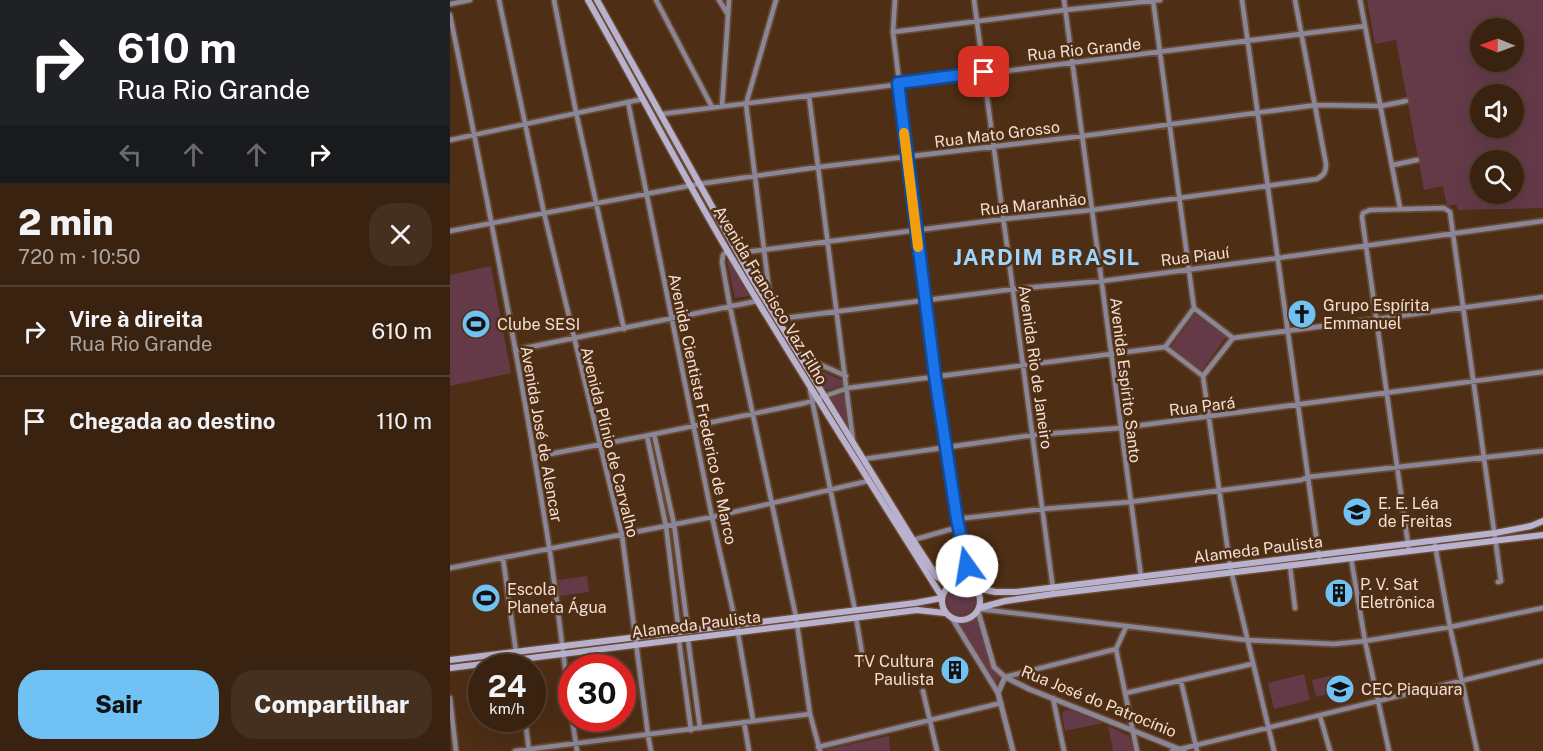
<!DOCTYPE html>
<html lang="pt">
<head>
<meta charset="utf-8">
<style>
	:root { --surface:#3a2210; --page:#452f1e; --text:#f1f3f6; --muted:#aba49f; --line:#543f30; --accent:#70c2f4 }
	body { margin:0; font-family:"Public Sans",sans-serif; background:var(--page); color:var(--text); height:100vh; display:flex; flex-direction:column; font-size:22px; white-space:nowrap }
	* { box-sizing:border-box; margin:0 }
	p { font-size:20px; color:var(--muted) }
	.icon { flex:none; width:33px; height:33px; fill:none; stroke:currentColor; stroke-width:2; stroke-linecap:round; stroke-linejoin:round }
	.map { position:relative; flex:1; overflow:hidden }
	.sheet { display:flex; flex-direction:column; background:var(--surface); width:450px }
	.sheet>* { flex:none }
	.banner { background:#202124; color:#fff; overflow:hidden }
	.needle { width:39px; rotate:271deg }
	.tools { position:absolute; left:1020px; top:18px; display:grid; gap:12px }
	.tools a { display:grid; place-items:center; width:54px; height:54px; border-radius:50%; background:var(--surface); box-shadow:0 6px 24px #0002,0 0 0 2px var(--line); font-size:30px }
	.speed { position:absolute; left:18px; top:654px; display:flex; gap:12px; font-size:30px; font-weight:700; text-align:center }
	.speed>* { display:grid; place-content:center; width:78px; height:78px; border-radius:50%; background:var(--surface); box-shadow:0 6px 24px #0002,0 0 0 2px var(--line); line-height:1 }
	.speed small { font-size:15px; font-weight:400 }
	.speed .limit { border:9px solid #d22; background:#fff; color:#111 }
	.pin { position:absolute; display:grid; place-items:center; width:51px; height:51px; color:#fff; margin:-26px; border-radius:12px; box-shadow:0 3px 9px #0006 }
	.me { position:absolute; width:66px; margin:-33px; rotate:347deg; stroke-linejoin:round; filter:drop-shadow(0 0 4px #0008) }
	.turn { display:flex; align-items:center; gap:21px; height:126px; padding:0 18px; font-size:27px }
	.turn .icon { width:78px; height:78px; stroke-width:2.5 }
	.turn b { display:block; font-size:42px; line-height:51px }
	.lanes { display:flex; align-items:center; height:57px; padding:0 18px; background:#0003; justify-content:center; gap:30px; direction:ltr }
	.lanes .off { opacity:.35 }
	.round { display:grid; place-items:center; flex:none; width:63px; height:63px; border-radius:24px; background:var(--page) }
	.overview { display:flex; align-items:center; justify-content:space-between; height:102px; padding:0 18px }
	h1 { font-size:36px; font-weight:800; line-height:45px }
	.action { display:flex; gap:12px; margin-top:auto; padding:12px 18px }
	.action a { flex:1; height:69px; border-radius:24px; background:var(--accent); color:#111; font-size:24px; font-weight:800; line-height:69px; text-align:center }
	.action a+a { background:var(--page); color:var(--text) }
	ul { padding:0; list-style:none }
	li { display:flex; align-items:center; gap:18px; height:90px; padding:0 18px; border-top:2px solid var(--line) }
	li div { flex:1 }
	li b { display:block; font-size:22px }
	li em { font-style:normal }
	main { display:flex; flex:1; min-height:0 }
	.map>svg:first-child { display:block }
	.green { fill:#643a49; fill-rule:evenodd }
	.lines { fill:none; stroke-linecap:round; stroke-linejoin:round }
	.minor-casing { stroke:#684a33; stroke-width:8 }
	.tertiary-casing { stroke:#684a33; stroke-width:8 }
	.secondary-casing { stroke:#684a33; stroke-width:9 }
	.minor { stroke:#8a8697; stroke-width:4.5 }
	.tertiary { stroke:#8a8697; stroke-width:5 }
	.secondary { stroke:#b9b2ce; stroke-width:6 }
	.route-casing { stroke:#114b97; stroke-width:15 }
	.route { stroke:#1a73e8; stroke-width:10 }
	.slow { stroke:#f59e0b; stroke-width:10 }
	.labels { text-anchor:middle; stroke-width:5; stroke-linejoin:round; paint-order:stroke }
	.street-label { font-size:16px; fill:#f3ded0; stroke:#4e2e15 }
	.poi-label { font-size:16px; fill:#f3ded0; stroke:#4e2e15; text-anchor:start }
	.district-label { font-size:22px; font-weight:bold; letter-spacing:1.5px; fill:#9dd7fd; stroke:#4e2e15 }
</style>
</head>
<body>
<main>
<section class="sheet">
<div class="banner">
<div class="turn"><svg class="icon" aria-label="right" viewBox="0 0 24 24"><path d="M7 20v-9h11M14 6l5 5-5 5"/></svg><div><b>610 m</b>Rua Rio Grande</div></div>
<div class="lanes"><svg class="icon off" aria-label="left" viewBox="0 0 24 24"><path d="M17 20v-9H6M10 6l-5 5 5 5"/></svg><svg class="icon off" aria-label="ahead" viewBox="0 0 24 24"><path d="M12 20V5M6 11l6-6 6 6"/></svg><svg class="icon off" aria-label="ahead" viewBox="0 0 24 24"><path d="M12 20V5M6 11l6-6 6 6"/></svg><svg class="icon" aria-label="right" viewBox="0 0 24 24"><path d="M7 20v-9h11M14 6l5 5-5 5"/></svg></div>
</div>
<div class="overview"><div><h1>2 min</h1><p>720 m · 10:50</p></div><a class="round"><svg class="icon" aria-label="close" viewBox="0 0 24 24"><path d="M6 6l12 12M18 6L6 18"/></svg></a></div>
<ul>
<li><svg class="icon" aria-label="right" viewBox="0 0 24 24"><path d="M7 20v-9h11M14 6l5 5-5 5"/></svg><div><b>Vire à direita</b><p>Rua Rio Grande</p></div><em>610 m</em></li>
<li><svg class="icon" aria-label="arrive" viewBox="0 0 24 24"><path d="M6 21V4h12l-3 4 3 4H6"/></svg><div><b>Chegada ao destino</b></div><em>110 m</em></li>
</ul>
<div class="action"><a>Sair</a><a>Compartilhar</a></div>
</section>
<div class="map">
<svg width="1093" height="751" viewBox="0 0 1093 751">
	<rect width="100%" height="100%" fill="#4e2e15"/>
	<path class="green" d="M917 0H1093V208L1008 210 1006 205 997 206 993 186 974 190 946 40 925 44ZM1030 28H1064V62H1030ZM1030 94H1064V128H1030ZM1030 160H1064V194H1030Z
		M277 261H279L299 296 285 298Z
		M41 266 61 373 0 386V275Z
		M745 314 776 337 752 370 721 347Z
		M361 366 389 379 393 381 392 385 379 390 375 389Z
		M390 394 395 396 398 420 396 424 380 399 381 397Z
		M137 576 139 592 110 596 108 580Z
		M497 601a14 14 0 1 1 28 0a14 14 0 1 1-28 0Z
		M528 617 540 663 550 677 546 684 509 625 520 623Z
		M854 674 860 700 824 709 818 683Z
		M884 675H887L890 691 866 697 862 680Z
		M620 710 653 723 615 731 612 713 615 710Z
		M658 726 679 736 683 751H663Z
		M439 736 440 751H375V750Z"/>
	<g class="lines">
		<g class="minor-casing">
			<path id="minor" d="M49 0 94 213 172 535 198 735 201 751
				M104 0 126 112 174 329
				M206 0 262 107
				M269 0 277 13
				M445 0 443 32 485 376 507 519 522 585
				M524 0 603 589
				M614 0 692 584
				M703 0 744 308 715 347
				M792 0 869 557
				M910 0 950 208
				M0 4 20 0
				M0 15C36 191 71 368 99 546 108 603 113 660 122 717
				M443 32 615 10 710 0
				M359 96 403 441
				M178 102 262 517 288 633 303 720
				M272 106 279 0
				M212 114 915 26
				M0 140 193 99
				M943 165 967 160
				M0 231 249 184 369 167 633 136 866 105 931 106 956 101
				M278 250 273 255 272 262 280 307 346 617 360 714 370 751
				M288 253 554 219 642 210 867 179C874 175 876 172 876 164L845 0
				M321 306 296 104 326 0
				M744 308 783 338 753 376
				M328 319 564 289 652 281 828 258 1093 221
				M783 338 1093 297
				M715 347 753 376 780 566 824 751
				M65 350 307 301
				M351 356 396 376
				M360 390 405 610
				M204 434 224 524 238 631
				M197 436 216 526 229 633
				M84 457 195 436 355 403 398 388 715 347
				M414 459 583 435 670 428 1093 372
				M507 519 593 509 680 502 851 480 858 477 1093 451
				M463 540 509 527
				M985 545 1000 627 1027 751
				M959 551 912 217 913 213 920 210 994 208 1000 212 1051 581 1048 582
				M53 558 66 652
				M901 558 915 641 939 751
				M840 566 845 608
				M0 568 262 517 418 481
				M529 609 797 640 884 644 915 641 1000 627 1093 608
				M406 617 413 659
				M676 627 666 649 687 751
				M238 640 250 728
				M229 641 241 730
				M555 677 666 649
				M731 681 747 751
				M473 691 487 751
				M676 693 802 664
				M0 698 6 751
				M603 698 614 751
				M870 716 880 751
				M75 718 79 751
				M122 718 127 751
				M294 722 299 751
				M368 747 551 703
				M65 751 360 714
				M722 751 1093 661"/>
		</g>
		<g class="tertiary-casing">
			<path id="tertiary" d="M528 611 544 667 555 677 579 689 734 751
				M502 618 548 693 563 751
				M548 693 555 677"/>
		</g>
		<g class="secondary-casing">
			<path id="secondary" d="M138 0C185 83 229 168 277 250 346 367 420 482 492 597
				M147 0 303 280 463 540 487 577 501 585
				M492 601a19 19 0 1 1 38 0a19 19 0 1 1-38 0Z
				M525 588 546 592H566L1045 533 1081 526 1093 521
				M529 608 555 601 603 594 1093 535
				M0 660 465 603 492 598
				M0 668 467 610 495 613"/>
		</g>
		<use href="#minor" class="minor"/>
		<use href="#tertiary" class="tertiary"/>
		<use href="#secondary" class="secondary"/>
	</g>
	<g class="lines">
		<g class="route-casing">
			<path id="route" d="M517 566 507 519 485 376 448 83 534 72"/>
		</g>
		<use href="#route" class="route"/>
		<path class="slow" d="M454 133 468 247"/>
	</g>
	<defs>
		<g id="church-disc" transform="scale(1.5)"><circle r="9.5" fill="#70c2f4" stroke="#4e2e15"/><path d="M-1.2-6h2.4v3.5h3.3v2.4h-3.3V6h-2.4V-.1h-3.3v-2.4h3.3Z" fill="#111"/></g>
		<g id="stadium-disc" transform="scale(1.5)"><circle r="9.5" fill="#70c2f4" stroke="#4e2e15"/><path d="M0-5a6.5 5 0 1 0 0 10a6.5 5 0 1 0 0-10ZM-3.5-1.8h7v3.6h-7Z" fill="#111"/></g>
		<g id="school-disc" transform="scale(1.5)"><circle r="9.5" fill="#70c2f4" stroke="#4e2e15"/><path d="M0-5L7-2L0 1L-7-2ZM-4 1L0 2.5L4 1V4Q0 6-4 4Z" fill="#111"/></g>
		<g id="building-disc" transform="scale(1.5)"><circle r="9.5" fill="#70c2f4" stroke="#4e2e15"/><path d="M-4-6H4V6H1V3H-1V6H-4ZM-2.5-4.3h1.7v1.8h-1.7ZM.8-4.3h1.7v1.8H.8ZM-2.5-1h1.7V.8h-1.7ZM.8-1h1.7V.8H.8Z" fill="#111"/></g>
	</defs>
	<g fill-rule="evenodd">
		<use href="#church-disc" x="852" y="314"/>
		<use href="#stadium-disc" x="26" y="324"/>
		<use href="#school-disc" x="907" y="512"/>
		<use href="#building-disc" x="889" y="593"/>
		<use href="#stadium-disc" x="36" y="598"/>
		<use href="#building-disc" x="505" y="670"/>
		<use href="#school-disc" x="890" y="689"/>
	</g>
	<g class="labels">
		<g class="street-label">
			<text transform="translate(634 49) rotate(-6)" y="6">Rua Rio Grande</text>
			<text transform="translate(547 134) rotate(-7)" y="6">Rua Mato Grosso</text>
			<text transform="translate(583 204) rotate(-6)" y="6">Rua Maranhão</text>
			<text transform="translate(745 256) rotate(-7)" y="6">Rua Piauí</text>
			<text transform="translate(321 295) rotate(59)" y="6">Avenida Francisco Vaz Filho</text>
			<text transform="translate(586 367) rotate(82)" y="6">Avenida Rio de Janeiro</text>
			<text transform="translate(676 380) rotate(83)" y="6">Avenida Espírito Santo</text>
			<text transform="translate(752 406) rotate(-7)" y="6">Rua Pará</text>
			<text transform="translate(253 409) rotate(78)" y="6">Avenida Cientista Frederico de Marco</text>
			<text transform="translate(92 434) rotate(80)" y="6">Avenida José de Alencar</text>
			<text transform="translate(160 442) rotate(76)" y="6">Avenida Plínio de Carvalho</text>
			<text transform="translate(808 549) rotate(-7)" y="6">Alameda Paulista</text>
			<text transform="translate(246 624) rotate(-7)" y="6">Alameda Paulista</text>
			<text transform="translate(649 701) rotate(22)" y="6">Rua José do Patrocínio</text>
		</g>
		<g class="poi-label">
			<text x="873" y="311">Grupo Espírita<tspan x="873" dy="18">Emmanuel</tspan></text>
			<text x="47" y="330">Clube SESI</text>
			<text x="928" y="509">E. E. Léa<tspan x="928" dy="18">de Freitas</tspan></text>
			<text x="910" y="590">P. V. Sat<tspan x="910" dy="18">Eletrônica</tspan></text>
			<text x="57" y="595">Escola<tspan x="57" dy="18">Planeta Água</tspan></text>
			<text x="484" y="667" text-anchor="end">TV Cultura<tspan x="484" dy="18">Paulista</tspan></text>
			<text x="911" y="695">CEC Piaquara</text>
		</g>
		<g class="district-label">
			<text x="597" y="265">JARDIM BRASIL</text>
		</g>
	</g>
</svg>
<div class="tools">
<a><svg class="needle" viewBox="-14 -14 28 28"><path d="M0-13l5 13h-10z" fill="#e53935"/><path d="M0 13l5-13h-10z" fill="#aba49f"/></svg></a>
<a><svg class="icon" aria-label="sound" viewBox="0 0 24 24"><path d="M4 9h4l5-4v14l-5-4H4zM17 9q2 3 0 6"/></svg></a>
<a><svg class="icon" aria-label="search" viewBox="0 0 24 24"><circle cx="10" cy="10" r="6"/><path d="M15 15l6 6"/></svg></a>
</div>
<div class="speed"><div>24<small>km/h</small></div><div class="limit">30</div></div>
<div class="pin" style="left:534px;top:72px;background:#d93025"><svg class="icon" aria-label="arrive" viewBox="0 0 24 24"><path d="M6 21V4h12l-3 4 3 4H6"/></svg></div>
<svg class="me" style="left:517px;top:566px" viewBox="-20 -20 40 40"><circle r="19" fill="#fff"/><path d="M0-13L10 11 0 6-10 11z" fill="#1a73e8"/></svg>
</div>
</main>
</body>
</html>
